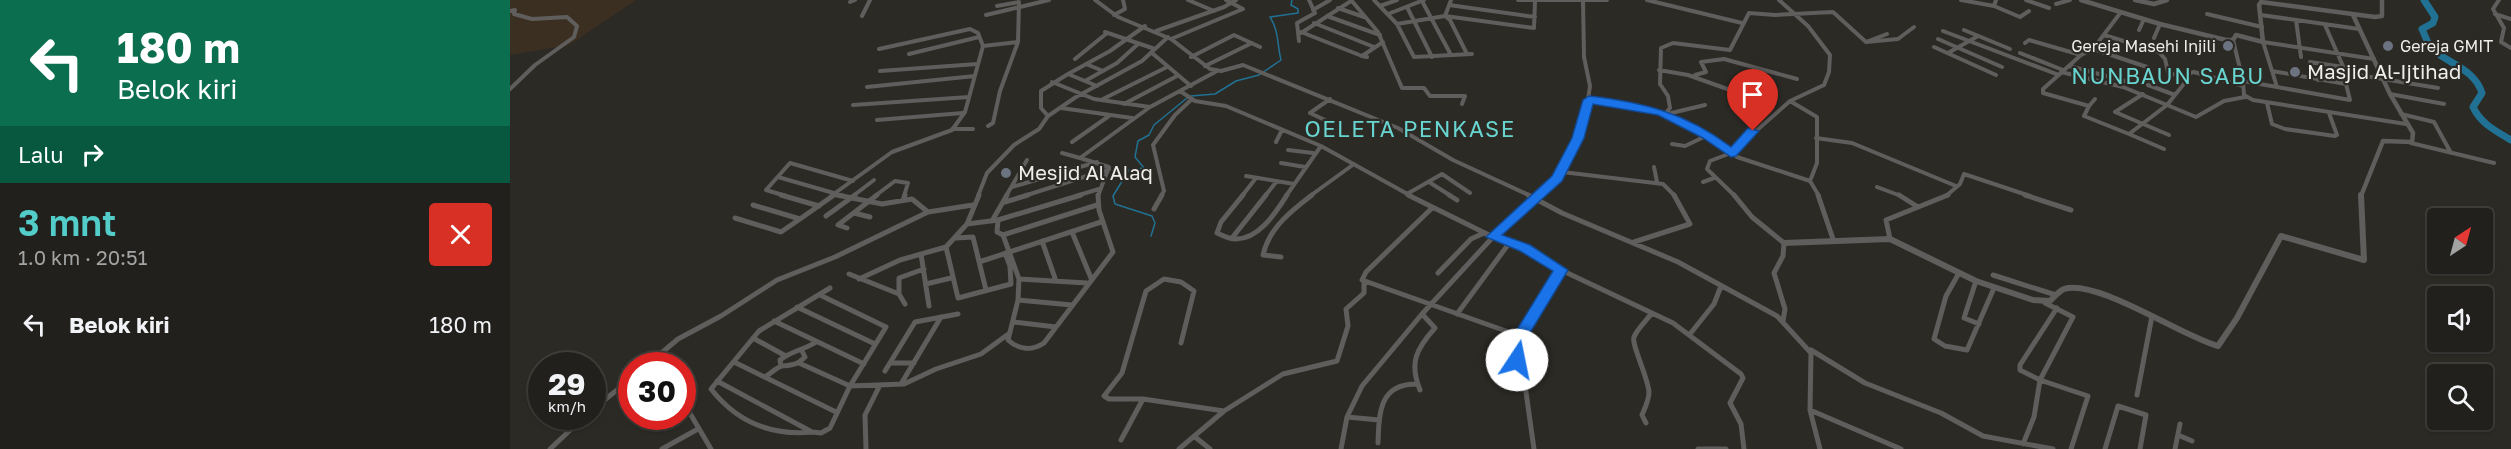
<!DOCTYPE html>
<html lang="id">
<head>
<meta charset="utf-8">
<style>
	:root { --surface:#21201c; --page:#2d2d29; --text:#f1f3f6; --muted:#a2a3a3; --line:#3e3e3b; --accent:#53cdc9 }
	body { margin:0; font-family:"Golos Text",sans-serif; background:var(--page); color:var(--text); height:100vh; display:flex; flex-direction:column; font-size:22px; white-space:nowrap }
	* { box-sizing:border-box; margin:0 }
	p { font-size:20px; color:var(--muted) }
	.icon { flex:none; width:33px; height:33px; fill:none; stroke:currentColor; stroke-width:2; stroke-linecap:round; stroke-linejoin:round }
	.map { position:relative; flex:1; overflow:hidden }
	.sheet { display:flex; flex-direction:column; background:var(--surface); width:510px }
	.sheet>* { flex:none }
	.guide { background:#0b6e4f; color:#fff; overflow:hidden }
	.needle { width:39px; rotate:36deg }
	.tools { position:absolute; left:1917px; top:208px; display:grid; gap:12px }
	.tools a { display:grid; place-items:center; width:66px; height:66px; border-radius:6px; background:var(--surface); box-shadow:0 2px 4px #0004,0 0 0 2px var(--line); font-size:30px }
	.speed { position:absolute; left:18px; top:352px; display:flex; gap:12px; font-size:30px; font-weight:700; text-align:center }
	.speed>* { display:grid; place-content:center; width:78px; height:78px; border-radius:50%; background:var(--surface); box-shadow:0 2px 4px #0004,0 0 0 2px var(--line); line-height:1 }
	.speed small { font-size:15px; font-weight:400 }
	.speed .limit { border:9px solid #d22; background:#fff; color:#111 }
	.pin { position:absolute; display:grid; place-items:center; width:51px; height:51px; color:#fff; margin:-62px -26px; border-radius:50% 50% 50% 0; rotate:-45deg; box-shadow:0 0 6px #0007 }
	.pin .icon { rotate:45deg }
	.me { position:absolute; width:66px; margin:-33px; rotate:11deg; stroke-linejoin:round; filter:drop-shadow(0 0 4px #0008) }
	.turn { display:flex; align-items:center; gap:21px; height:126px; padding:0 18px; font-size:27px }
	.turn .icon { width:78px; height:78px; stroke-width:2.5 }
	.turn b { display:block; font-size:42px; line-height:51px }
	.then { display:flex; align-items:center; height:57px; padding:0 18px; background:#0003; gap:12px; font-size:22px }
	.round { display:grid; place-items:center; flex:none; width:63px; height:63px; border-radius:6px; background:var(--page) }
	.overview { display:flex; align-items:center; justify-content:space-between; height:102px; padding:0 18px }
	h1 { font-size:36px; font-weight:600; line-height:45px; color:var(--accent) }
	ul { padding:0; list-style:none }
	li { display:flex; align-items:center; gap:18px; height:78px; padding:0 18px }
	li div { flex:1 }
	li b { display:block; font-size:22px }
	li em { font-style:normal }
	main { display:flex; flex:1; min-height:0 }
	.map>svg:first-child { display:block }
	.industrial { fill:#3b2f21 }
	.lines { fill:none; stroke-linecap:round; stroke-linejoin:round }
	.stream { stroke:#207193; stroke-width:1.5 }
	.river { stroke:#207193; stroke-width:7 }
	.minor-far1 { stroke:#605d5d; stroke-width:4 }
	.minor { stroke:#605d5d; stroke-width:5 }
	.tertiary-far1 { stroke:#605d5d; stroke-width:4.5 }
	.tertiary { stroke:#605d5d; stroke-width:6 }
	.route { fill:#1a73e8; stroke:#114b97; stroke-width:1.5 }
	.worship-dot { fill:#6b7280; stroke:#2c2a25; stroke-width:2 }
	.labels { text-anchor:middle; stroke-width:4.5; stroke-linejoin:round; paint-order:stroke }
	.far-poi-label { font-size:16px; fill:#efeeeb; stroke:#2c2a25; text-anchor:end }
	.poi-label { font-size:20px; fill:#efeeeb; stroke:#2c2a25; text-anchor:start }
	.quarter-label { font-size:22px; letter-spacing:1.5px; fill:#69d5d1; stroke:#2c2a25 }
</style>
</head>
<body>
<main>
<section class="sheet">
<div class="guide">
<div class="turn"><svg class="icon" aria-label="left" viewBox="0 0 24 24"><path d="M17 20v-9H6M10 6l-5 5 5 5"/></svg><div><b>180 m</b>Belok kiri</div></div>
<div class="then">Lalu<svg class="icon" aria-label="right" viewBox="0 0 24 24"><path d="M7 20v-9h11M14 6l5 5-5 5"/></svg></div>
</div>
<div class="overview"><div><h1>3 mnt</h1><p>1.0 km · 20:51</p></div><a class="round" style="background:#d93025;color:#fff"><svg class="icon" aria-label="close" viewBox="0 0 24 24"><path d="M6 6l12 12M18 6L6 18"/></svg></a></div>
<ul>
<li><svg class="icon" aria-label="left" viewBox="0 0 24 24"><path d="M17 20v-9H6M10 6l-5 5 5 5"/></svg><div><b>Belok kiri</b></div><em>180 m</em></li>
</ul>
</section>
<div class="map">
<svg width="2001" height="449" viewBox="0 0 2001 449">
	<rect width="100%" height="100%" fill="#2c2a25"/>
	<path class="industrial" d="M0 0H126L59 45 0 55Z"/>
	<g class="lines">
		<path class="stream" d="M681 96 705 94 726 81 749 75 771 60C767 44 769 31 760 17L788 13V9L781 5 782 0
			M641 236 645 223 642 216 605 204 603 196 619 170 634 168 625 157 628 141 639 135 644 125 677 98"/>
		<path class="river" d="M1914 0 1925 17 1923 23 1912 29C1915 35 1918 46 1923 50 1940 64 1965 70 1972 93L1963 107C1971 124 1986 131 2001 140"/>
		<path class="minor-far1" d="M585 0 608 17 661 39 700 69 711 71 733 65 888 128 943 160 1021 196
			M678 0 704 11
			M841 0 868 32 892 88H914L920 96H955L952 104
			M864 0 887 24 904 57 962 54
			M1008 0H1097
			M1137 0 1232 23
			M1451 0 1484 6
			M1486 0 1484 6 1510 17 1519 11
			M1516 0 1539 8
			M1989 0 1983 9 1994 28 1991 42 2001 48
			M912 1 941 55
			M340 2 345 0
			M1546 4 1560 0
			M939 5 1025 17
			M870 6 887 0
			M897 7 922 57
			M828 8 854 17
			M803 10 820 0
			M0 11 5 10 4 14 22 19 57 17 67 26 64 37 25 65 0 89
			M1611 12 1583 49 1571 55 1533 89V93L1579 106 1574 116 1619 134 1657 105 1686 117 1714 101 1735 97
			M878 14 914 0
			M1697 14 1752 27
			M1985 14 2001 19
			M476 15 539 0
			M604 15 615 9 613 0
			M1751 15 1849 29
			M352 16 360 0
			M817 16 870 35
			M935 16 940 20 957 54
			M935 16 941 0
			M1786 20 1791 57
			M804 23 864 47
			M887 24 935 16 1024 28 1025 2
			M1815 25 1836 73
			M1454 30 1500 49
			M1629 30 1634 19
			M646 31 714 7 726 0
			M1433 31 1549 75
			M595 32 645 49
			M791 32 852 56
			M791 33 841 1
			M1377 34 1356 42 1388 39 1404 27
			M1594 35 1649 52 1655 59 1658 72 1677 80 1680 73 1684 72 1733 86
			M1644 38 1650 24
			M661 39 733 9 716 0
			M1428 39 1492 67
			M1723 40 1733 81
			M789 41 787 23 805 13 799 0
			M1515 43 1519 40 1571 55
			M1424 47 1486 75
			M369 49 460 29 468 33 473 46
			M1583 49 1637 67
			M642 53 681 86
			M1438 53 1468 36
			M1510 53 1553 70
			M399 54 469 37
			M681 57 724 35 750 47
			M857 57 852 56 873 42
			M565 59 597 33
			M1864 59 1753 42 1767 87 1733 81 1734 95 1743 100 1896 124
			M576 64 593 71
			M695 66 742 43
			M1559 66 1615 81
			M1149 70 1178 75 1223 91
			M370 71 467 64
			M1762 71 1836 84V73L1928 88
			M1551 72 1613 87 1657 105 1677 80
			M1185 75 1196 72 1191 62 1214 59 1287 79
			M1808 80 1800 62 1833 67
			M575 81 607 63 628 44
			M542 82 584 99 640 107
			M1638 85 1665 95
			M587 86 558 74 600 51 635 26
			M357 87 465 76
			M1767 87 1840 100 1836 84
			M670 91 685 101 716 106 811 146 901 196
			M1633 94 1605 112 1659 135
			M1880 94 1934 104
			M593 99 657 67
			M820 99 800 113 821 123
			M1079 100 1111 103 1152 113 1198 135 1227 157 1300 181 1309 196
			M1280 101 1307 117V163L1300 181
			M1757 103 1762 124 1775 129 1825 136 1827 135 1819 113
			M614 104 667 76
			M343 105 459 97
			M1579 106 1585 99
			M551 108 622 118
			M1157 114 1195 105
			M1891 114 1924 122 1941 153
			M1154 115 1160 108 1158 96 1150 84 1151 48 1163 43 1220 50 1239 13 1265 15 1323 12 1356 42
			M538 116 531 108V91L558 74
			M367 120 453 113
			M478 126 483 123 490 91 508 42
			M442 129H463
			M1619 134 1654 149
			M1306 138 1342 143 1446 186
			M562 142 599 116
			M766 142 772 130
			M1901 143 1984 163
			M1162 144 1175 146 1198 135
			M778 150 803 153
			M552 153 570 158
			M771 163 795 167
			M1144 167 1147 182
			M1052 172 1153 184 1165 196
			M736 176 784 184
			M268 177 334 196
			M919 182 941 196
			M1193 182 1204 178
			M502 187 587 162
			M1367 187 1391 196
			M897 194 932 174 960 193
			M276 196 256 190 280 163 343 181
			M321 196 382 152 442 130 455 112 473 46 508 42 509 2 487 6
			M343 196 364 180
			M365 196 385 181 398 183 394 196
			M468 196 477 173 504 145 529 129 538 116 566 97 632 61 658 37
			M496 196 517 160
			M514 196 599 169
			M566 196 589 189
			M588 196 599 167 570 158 640 107 707 71
			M651 196 654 191 643 145 665 115 682 99
			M732 196 746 178
			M755 196 767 181
			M776 196 811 146
			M800 196 844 164
			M1028 196 1048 178 1068 138 1077 106 1080 86 1074 57 1073 0
			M1225 196 1197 169 1200 161 1221 153 1280 101 1314 85 1319 72 1320 55 1298 26 1269 0
			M1436 196 1450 184 1454 174 1520 196"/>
		<path class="minor" d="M271 195 309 206
			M327 195 372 204 402 199 418 212
			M469 195 457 224 436 247 448 298 501 284 500 266 495 253
			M733 195 711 222 707 233C712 235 719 239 725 239 749 240 766 212 777 195
			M939 195 947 200
			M1018 195 1052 213 1168 262 1267 316 1301 353 1300 410 1310 449
			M1030 195 983 237 1015 248 1051 270 1163 323 1231 374 1233 378 1220 403 1231 424 1234 449
			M1224 195 1242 217 1274 243 1273 256 1264 273 1275 309 1273 321
			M1308 195 1323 239
			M1389 195 1408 207
			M1515 195 1561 210
			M393 200 395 195
			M495 202 518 195
			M243 205 290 219 324 195
			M922 208 856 272 852 280 1010 336
			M644 209 652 195
			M344 213 360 217
			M316 216 345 195
			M225 218 271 232 290 219
			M488 220 487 232 493 235 509 279 508 300 498 340C509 350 522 351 534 343L603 252 589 210 588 195
			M482 221 497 195
			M457 224 488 220 571 195
			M337 228 328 225 367 195
			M562 232 581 278
			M493 235 587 205
			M446 238 463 237 476 290
			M722 238 756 195
			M1380 239 1376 220 1438 195
			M532 241 546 281
			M1124 242 1180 224 1164 195
			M411 254 419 306
			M771 257 753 255C759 228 781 211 802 195
			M469 262 591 222
			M928 273 961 239 974 233
			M1449 273 1436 296 1424 339 1435 346 1457 350 1484 288
			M339 274 389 294
			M1483 275 1546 295
			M349 279 390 260 436 247
			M509 279 577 283
			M1466 281 1454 318 1469 324
			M416 284 441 278
			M508 300 562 305
			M1535 303 1563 317 1530 380 1510 370V365L1547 308
			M395 304 389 294V278L414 269
			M287 307 365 344
			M947 314 1000 242
			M264 321 354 364
			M503 322 546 327
			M1180 334 1204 304 1211 286
			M243 338 274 355
			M671 343 684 291 671 282 654 279 636 291 612 373 594 396 599 399H633L714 411
			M1301 350 1355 383 1431 413 1473 436 1543 449
			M224 362 326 412
			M289 363 340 386 394 384 426 369 471 354 497 335
			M380 363H404
			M136 366 168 339 211 316 267 280 325 257 418 212 463 205
			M271 366 270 360C281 351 294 350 306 342
			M375 371 405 322 448 314
			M255 377C260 374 267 367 272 366 283 365 287 365 295 357L292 351
			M207 381 302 432 311 433 320 428 340 386 376 327 310 295
			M391 384 431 317
			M910 390C899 363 906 349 925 328L912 314
			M1627 395 1642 316
			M82 410 122 378
			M178 410 201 449
			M1300 410 1391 449
			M837 417 869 420
			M1136 423 1132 415C1135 408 1139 400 1139 392 1138 377 1121 344 1124 337 1127 329 1136 321 1141 314
			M302 432C261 436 227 422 201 389L249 331 320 288
			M1668 435 1682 441
			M685 437 700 449
			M611 440 633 399
			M868 443C869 411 870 383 908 384
			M1513 444 1524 417 1530 380 1578 396 1561 449
			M40 449 74 417
			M152 449 188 429
			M356 449 355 415 370 385
			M669 449 714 411 773 374 827 361 838 326 836 309 854 293V281
			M831 449 837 417 852 386 912 314 983 237 898 195
			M1024 449 1015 385 1006 352 1010 336 1051 270
			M1188 449H1216
			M1595 449 1608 406 1636 415 1630 449
			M1665 449 1670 424"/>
		<path class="tertiary-far1" d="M1571 0 1650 24 1716 40H1723L1726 35 1753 42 1749 5 1751 2 1865 17 1872 16V0
			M1625 0 1644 4 1657 0
			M1843 15 1880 94 1903 133 1902 142 1873 141 1851 196"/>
		<path class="tertiary" d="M1274 243 1380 239 1466 281 1523 300 1540 301C1544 297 1549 291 1554 289 1586 278 1673 337 1708 346L1727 318 1771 236 1854 260 1851 195"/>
	</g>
	<path class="route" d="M1079 96C1133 102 1176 113 1221 147L1238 128 1249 131 1226 156 1221 157 1193 138 1148 115 1083 104 1074 138 1052 181 992 235 1020 245 1058 270 1018 336 1015 360 1007 366 999 360 1003 336 1043 271 1010 251 976 237 1042 176 1062 138 1073 100Z"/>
	<g class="worship-dot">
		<circle cx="1718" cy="46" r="6"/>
		<circle cx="1878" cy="46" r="6"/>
		<circle cx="1785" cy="72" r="6"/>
		<circle cx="496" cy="173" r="6"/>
	</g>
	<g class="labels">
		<g class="far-poi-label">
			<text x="1706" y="52">Gereja Masehi Injili</text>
			<text x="1890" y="52" text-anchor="start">Gereja GMIT</text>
		</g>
		<g class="poi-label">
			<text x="1797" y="79">Masjid Al-Ijtihad</text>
			<text x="508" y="180">Mesjid Al Alaq</text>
		</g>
		<g class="quarter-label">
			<text x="1658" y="84">NUNBAUN SABU</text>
			<text x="900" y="137">OELETA PENKASE</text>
		</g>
	</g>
</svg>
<div class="tools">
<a><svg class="needle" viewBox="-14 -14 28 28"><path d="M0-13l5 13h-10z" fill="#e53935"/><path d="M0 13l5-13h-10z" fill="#a2a3a3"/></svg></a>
<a><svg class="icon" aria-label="sound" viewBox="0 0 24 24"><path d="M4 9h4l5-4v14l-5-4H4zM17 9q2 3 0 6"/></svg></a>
<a><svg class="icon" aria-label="search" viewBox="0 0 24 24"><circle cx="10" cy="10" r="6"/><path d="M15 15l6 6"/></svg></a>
</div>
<div class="speed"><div>29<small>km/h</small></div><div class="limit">30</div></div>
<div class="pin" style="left:1243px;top:131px;background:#d93025"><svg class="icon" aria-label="arrive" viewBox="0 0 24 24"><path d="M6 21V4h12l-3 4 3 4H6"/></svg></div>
<svg class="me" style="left:1007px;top:360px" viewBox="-20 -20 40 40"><circle r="19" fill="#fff"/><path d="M0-13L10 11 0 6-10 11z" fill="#1a73e8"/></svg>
</div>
</main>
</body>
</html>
